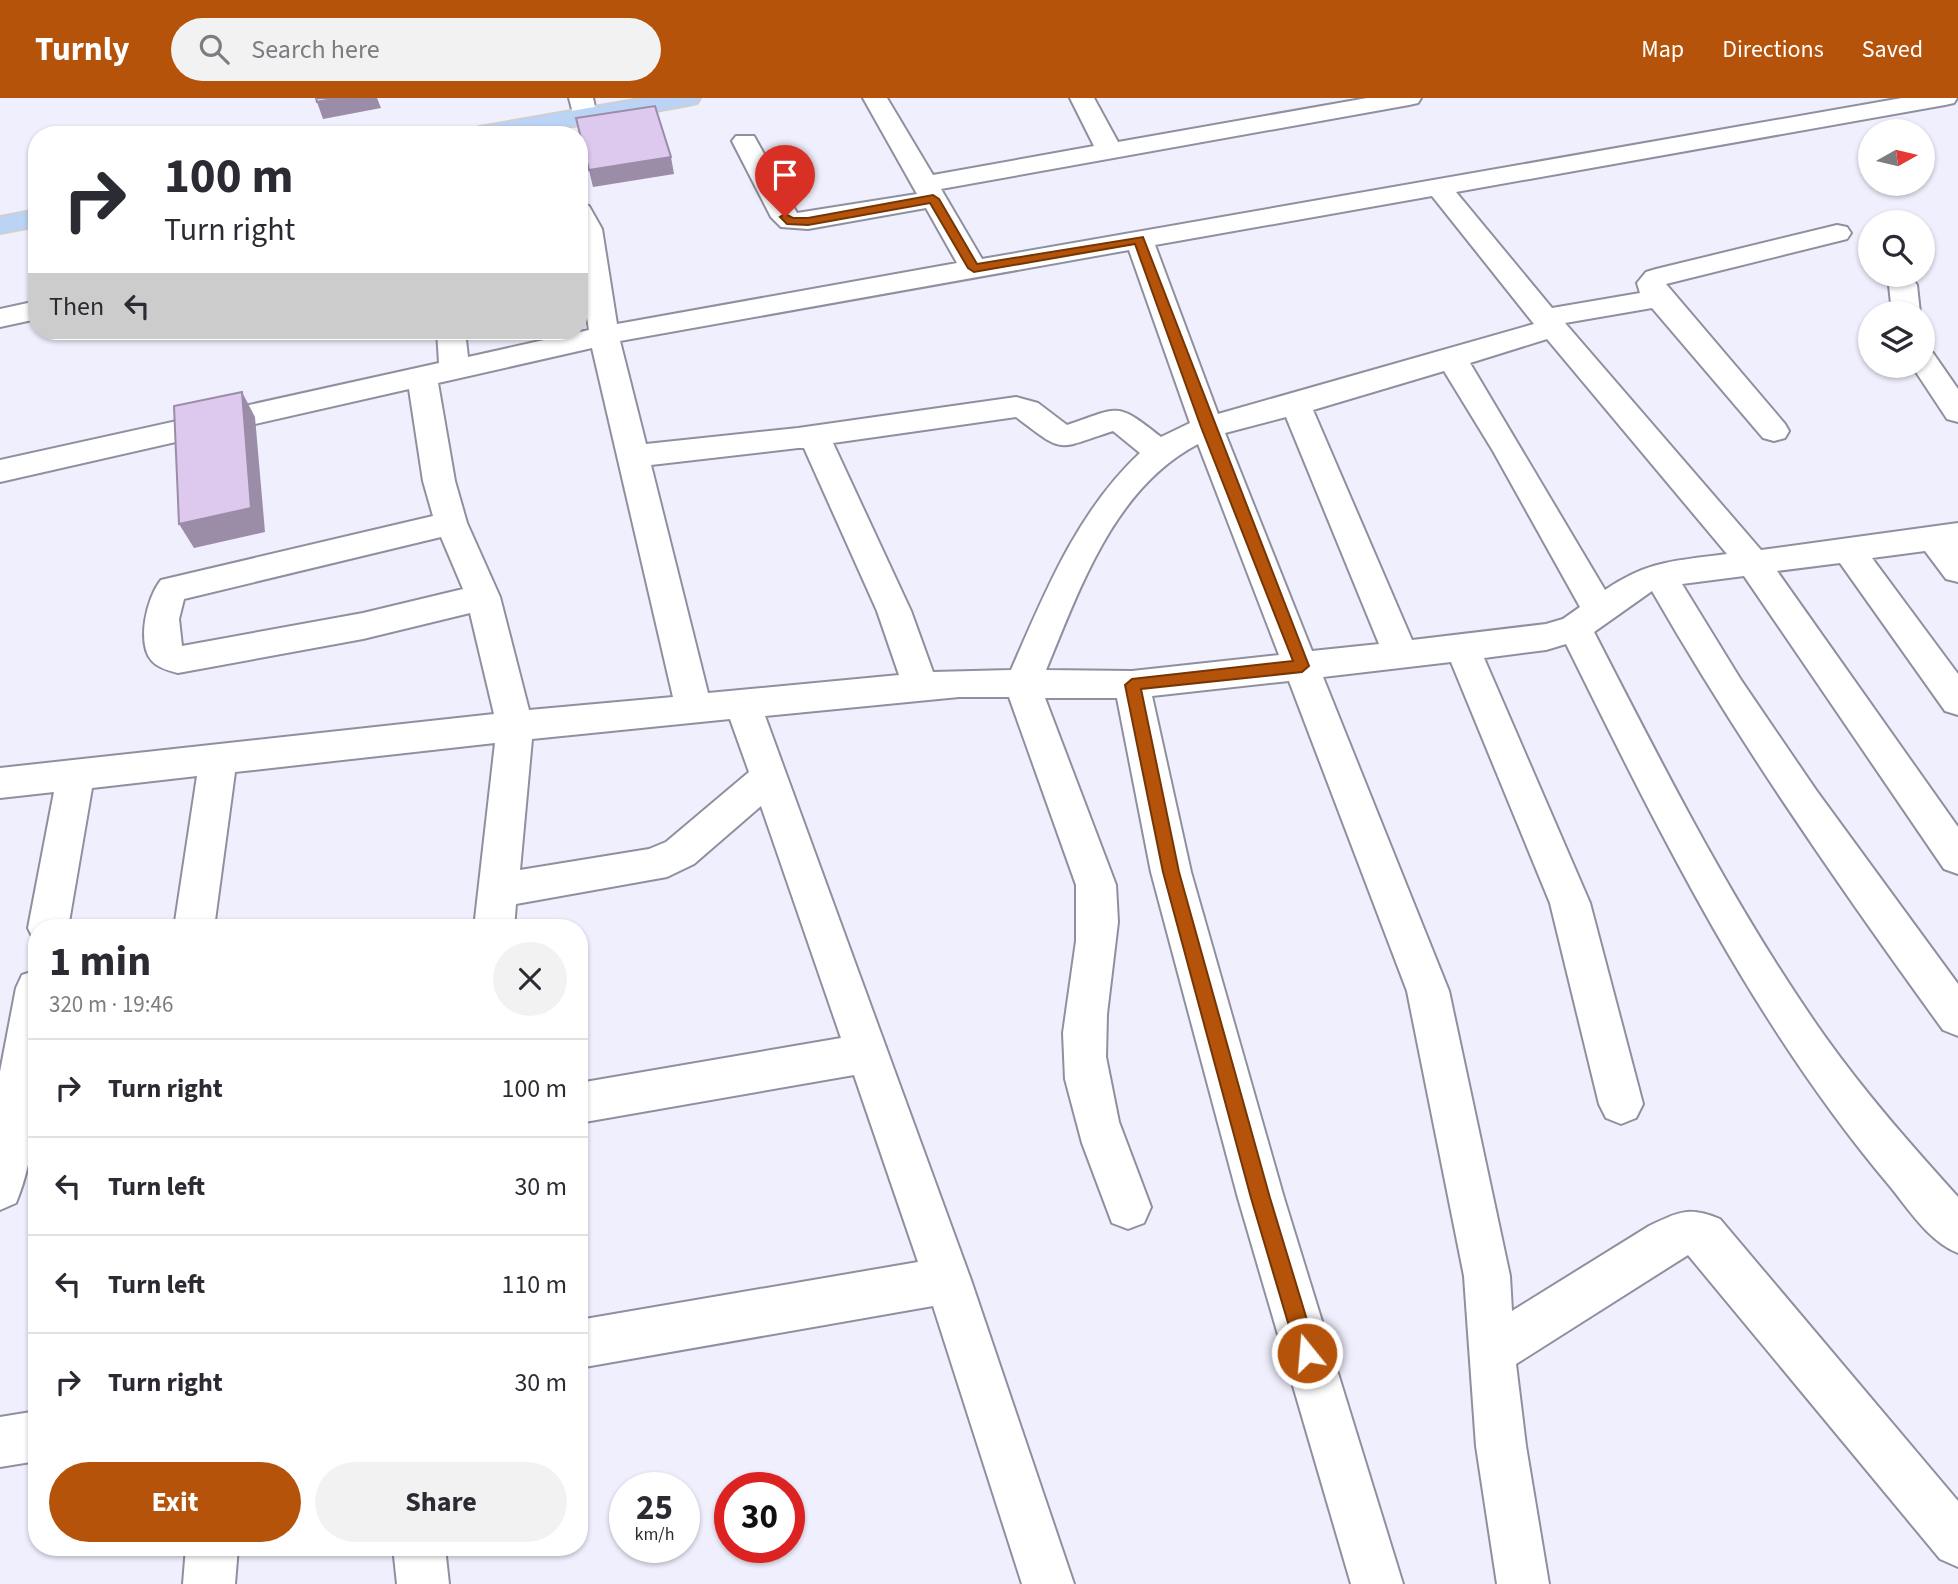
<!DOCTYPE html>
<html lang="en">
<head>
<meta charset="utf-8">
<style>
	:root { --surface:#fff; --page:#f2f2f3; --text:#2b2b33; --muted:#7c7c81; --line:#e1e1e2; --accent:#b45309 }
	body { margin:0; font-family:"Source Sans 3",sans-serif; background:var(--page); color:var(--text); height:100vh; display:flex; flex-direction:column; font-size:26px; white-space:nowrap }
	* { box-sizing:border-box; margin:0 }
	p { font-size:23px; color:var(--muted) }
	.icon { flex:none; width:38px; height:38px; fill:none; stroke:currentColor; stroke-width:2; stroke-linecap:round; stroke-linejoin:round }
	.map { position:relative; flex:1; overflow:hidden }
	.panel { position:absolute; left:28px; top:821px; width:560px; height:637px; display:flex; flex-direction:column; background:var(--surface); border-radius:28px; box-shadow:0 2px 5px #0004 }
	.panel>* { flex:none }
	.guide { position:absolute; left:28px; top:28px; width:560px; height:214px; border-radius:28px; box-shadow:0 2px 5px #0004; background:#fff; color:var(--text); overflow:hidden }
	.needle { width:46px; rotate:82deg }
	.controls { position:absolute; left:1858px; top:21px; display:grid; gap:14px }
	.controls a { display:grid; place-items:center; width:77px; height:77px; border-radius:50%; background:var(--surface); box-shadow:0 2px 5px #0004; font-size:35px }
	.speed { position:absolute; left:609px; top:1374px; display:flex; gap:14px; font-size:35px; font-weight:700; text-align:center }
	.speed>* { display:grid; place-content:center; width:91px; height:91px; border-radius:50%; background:var(--surface); box-shadow:0 2px 5px #0004; line-height:1 }
	.speed small { font-size:18px; font-weight:400 }
	.speed .limit { border:10px solid #d22; background:#fff; color:#111 }
	.pin { position:absolute; display:grid; place-items:center; width:60px; height:60px; color:#fff; margin:-72px -30px; border-radius:50% 50% 50% 0; rotate:-45deg; box-shadow:0 0 7px #0007 }
	.pin .icon { rotate:45deg }
	.me { position:absolute; width:77px; margin:-38px; rotate:343deg; stroke-linejoin:round; filter:drop-shadow(0 0 5px #0008) }
	.turn { display:flex; align-items:center; gap:24px; height:147px; padding:0 21px; font-size:32px }
	.turn .icon { width:91px; height:91px; stroke-width:2.5 }
	.turn b { display:block; font-size:49px; line-height:60px }
	.then { display:flex; align-items:center; height:66px; padding:0 21px; background:#0003; gap:14px; font-size:26px }
	.round { display:grid; place-items:center; flex:none; width:74px; height:74px; border-radius:37px; background:var(--page) }
	.overview { display:flex; align-items:center; justify-content:space-between; height:119px; padding:0 21px }
	h1 { font-size:42px; font-weight:700; line-height:52px }
	.primary-button { display:flex; gap:14px; margin-top:auto; padding:14px 21px }
	.primary-button a { flex:1; height:80px; border-radius:42px; background:var(--accent); color:#fff; font-size:28px; font-weight:700; line-height:80px; text-align:center }
	.primary-button a+a { background:var(--page); color:var(--text) }
	ul { padding:0; list-style:none }
	li { display:flex; align-items:center; gap:21px; height:98px; padding:0 21px; border-top:2px solid var(--line) }
	li div { flex:1 }
	li b { display:block; font-size:26px }
	li em { font-style:normal }
	header { display:flex; align-items:center; gap:42px; box-sizing:border-box; height:98px; padding:0 35px; background:var(--accent); color:#fff }
	header strong { font-size:33px }
	nav { display:flex; gap:38px; margin-inline-start:auto; font-size:24px }
	.search { width:490px; height:63px; background:var(--page); display:flex; align-items:center; gap:18px; box-sizing:border-box; padding:0 24px; border-radius:38px; color:var(--muted); font-size:26px }
	.map>svg:first-child { display:block }
	.lines { fill:none; stroke-linecap:round; stroke-linejoin:round }
	.minor-casing { stroke:#8f909f; stroke-width:4 }
	.major-casing { stroke:#cfcfd0; stroke-width:4 }
	.minor { fill:#fff; fill-rule:evenodd }
	.major { fill:#bbd3f5; fill-rule:evenodd }
	.shaded-wall { fill:#9b8ca7 }
	.building { fill:#ddc8ee; stroke:#9b8ca7; stroke-width:2 }
	.route { fill:#b45309; stroke:#753606; stroke-width:2 }
</style>
</head>
<body>
<header>
<strong>Turnly</strong>
<div class="search"><svg class="icon" aria-label="search" viewBox="0 0 24 24"><circle cx="10" cy="10" r="6"/><path d="M15 15l6 6"/></svg>Search here</div>
<nav><a>Map</a><a>Directions</a><a>Saved</a></nav>
</header>
<div class="map">
<svg width="1958" height="1486" viewBox="0 0 1958 1486">
	<rect width="100%" height="100%" fill="#efeffd"/>
	<g class="lines">
		<g class="minor-casing">
			<path id="minor" d="M569 0H593L597 18 593 23H575Z
				M863 0H887L933 77 1094 48 1070 0H1094L1118 44 1367 0H1421L1418 5 1409 7 941 91 982 161 1902 0H1957L1954 5 1945 7 1456 94 1552 210 1640 195 1637 185 1646 174 1656 171 1837 127 1847 129 1851 135 1847 141 1666 186 1785 326 1789 333 1785 340 1774 343 1763 340 1652 210 1565 225 1761 452 1958 425V484L1946 481 1925 453 1872 460 1958 576V617L1945 613 1840 465 1777 473 1958 729V776L1944 771 1744 478 1682 486 1741 582 1816 692 1958 886V938L1943 932C1840 790 1740 646 1652 493L1594 534C1665 672 1736 813 1826 940 1866 996 1912 1048 1958 1099V1155C1928 1143 1908 1110 1888 1086 1752 924 1659 734 1566 546L1546 552 1484 560 1590 805 1643 1006 1636 1020 1621 1026 1606 1020 1599 1006 1550 805 1451 564 1323 579 1449 893 1510 1178 1512 1213 1649 1128C1679 1114 1688 1108 1720 1121L1958 1403V1469L1940 1461 1688 1157 1516 1266 1526 1348 1549 1486H1497L1476 1348 1464 1178 1407 893 1289 583 1152 598 1191 774 1284 1100 1403 1486H1351L1238 1100 1151 774 1117 600H1045L1116 787 1118 824 1107 916 1106 959 1119 1024 1151 1109 1144 1125 1128 1131 1112 1125 1082 1045 1065 981 1063 935 1076 843V787L1009 599H959L765 618 971 1182 1074 1486H1022L933 1208 579 1270V1222L918 1164 854 977 579 1025V985L841 940 761 708 694 766 667 779 516 806 514 830H474L495 645 235 674 214 830H174L197 678 92 690 68 830H37V843L34 842 28 830 54 694 0 700V670L494 616 470 515 363 541 178 575C170 573 158 570 152 563 136 545 147 499 161 482L433 418 423 383 409 291 0 384V362L439 265 437 233H465L468 259 589 232 579 165V106L589 108 602 131 617 226 957 165 926 110 808 131 781 129 771 119 732 43 736 38H754L797 115 917 96ZM1432 98 1534 226 1218 316 1155 147ZM1129 152 1190 325 1161 339C1115 303 1121 309 1067 327L1038 305 1016 299 798 330 646 346 620 243ZM1547 241 1727 456C1676 463 1649 462 1605 492L1470 265ZM592 250 673 599 529 612 500 499 467 425 455 383 438 285ZM1444 273 1493 353 1580 509 1563 521 1546 526 1412 542 1313 312ZM1016 319C1065 356 1055 352 1113 333L1140 355C1077 414 1045 494 1011 572L933 574 911 513 833 345ZM1286 319 1379 546 1312 553 1225 335ZM1198 346 1279 557 1132 573 1046 572C1080 490 1114 390 1198 346ZM798 350H804L877 513 899 577 708 595 651 367ZM441 439 463 491 363 515 182 548 179 521 184 501ZM730 621 749 674 666 744 649 751 520 772 532 641Z
				M1903 178 1913 181 1917 187 1920 215H1892L1889 187 1893 181Z
				M37 203V221L0 229V211Z
				M1923 253 1933 255 1958 291V324L1947 321 1912 268H1923Z
				M37 872C37 946 45 1036 16 1105L0 1112V974L16 890 22 877Z
				M37 1313V1363L0 1369V1319Z
				M186 1449H238L235 1486H183Z
				M393 1449H445L449 1486H397Z"/>
		</g>
		<g class="major-casing">
			<path id="major" d="M646 0H700L697 5 688 7 524 37H467L471 32 480 29Z
				M37 112V128L0 135V119Z"/>
		</g>
		<use href="#minor" class="minor"/>
		<use href="#major" class="major"/>
	</g>
	<path class="shaded-wall" d="M338 0H377L381 10 323 21 317 4Z
		M671 59 674 76 593 89 589 72Z
		M242 294 255 319 265 434 194 450 179 426Z"/>
	<path class="building" d="M316 0H338L317 4Z
		M655 8 671 59 589 72 576 20Z
		M242 294 251 410 179 426 174 308Z"/>
	<path class="route" d="M933 97 939 101 977 166 1143 139 1309 568 1302 574 1141 591 1179 774 1270 1100 1317 1255 1314 1262 1307 1264 1300 1262 1297 1255 1251 1100 1163 774 1125 587 1132 581 1293 563 1201 329 1135 146 974 174 968 170 930 105 808 127 787 126 780 119 785 116 793 120H808Z"/>
</svg>
<div class="controls">
<a><svg class="needle" viewBox="-14 -14 28 28"><path d="M0-13l5 13h-10z" fill="#e53935"/><path d="M0 13l5-13h-10z" fill="#7c7c81"/></svg></a>
<a><svg class="icon" aria-label="search" viewBox="0 0 24 24"><circle cx="10" cy="10" r="6"/><path d="M15 15l6 6"/></svg></a>
<a><svg class="icon" aria-label="layers" viewBox="0 0 24 24"><path d="M12 4l9 5-9 5-9-5zM3 14l9 5 9-5"/></svg></a>
</div>
<div class="speed"><div>25<small>km/h</small></div><div class="limit">30</div></div>
<div class="pin" style="left:785px;top:119px;background:#d93025"><svg class="icon" aria-label="arrive" viewBox="0 0 24 24"><path d="M6 21V4h12l-3 4 3 4H6"/></svg></div>
<svg class="me" style="left:1307px;top:1255px" viewBox="-20 -20 40 40"><circle r="17" fill="#b45309" stroke="#fff" stroke-width="3"/><path d="M0-11L8 9 0 5-8 9z" fill="#fff"/></svg>
<div class="guide">
<div class="turn"><svg class="icon" aria-label="right" viewBox="0 0 24 24"><path d="M7 20v-9h11M14 6l5 5-5 5"/></svg><div><b>100 m</b>Turn right</div></div>
<div class="then">Then<svg class="icon" aria-label="left" viewBox="0 0 24 24"><path d="M17 20v-9H6M10 6l-5 5 5 5"/></svg></div>
</div>
<section class="panel">
<div class="overview"><div><h1>1 min</h1><p>320 m · 19:46</p></div><a class="round"><svg class="icon" aria-label="close" viewBox="0 0 24 24"><path d="M6 6l12 12M18 6L6 18"/></svg></a></div>
<ul>
<li><svg class="icon" aria-label="right" viewBox="0 0 24 24"><path d="M7 20v-9h11M14 6l5 5-5 5"/></svg><div><b>Turn right</b></div><em>100 m</em></li>
<li><svg class="icon" aria-label="left" viewBox="0 0 24 24"><path d="M17 20v-9H6M10 6l-5 5 5 5"/></svg><div><b>Turn left</b></div><em>30 m</em></li>
<li><svg class="icon" aria-label="left" viewBox="0 0 24 24"><path d="M17 20v-9H6M10 6l-5 5 5 5"/></svg><div><b>Turn left</b></div><em>110 m</em></li>
<li><svg class="icon" aria-label="right" viewBox="0 0 24 24"><path d="M7 20v-9h11M14 6l5 5-5 5"/></svg><div><b>Turn right</b></div><em>30 m</em></li>
</ul>
<div class="primary-button"><a>Exit</a><a>Share</a></div>
</section>
</div>
</body>
</html>
